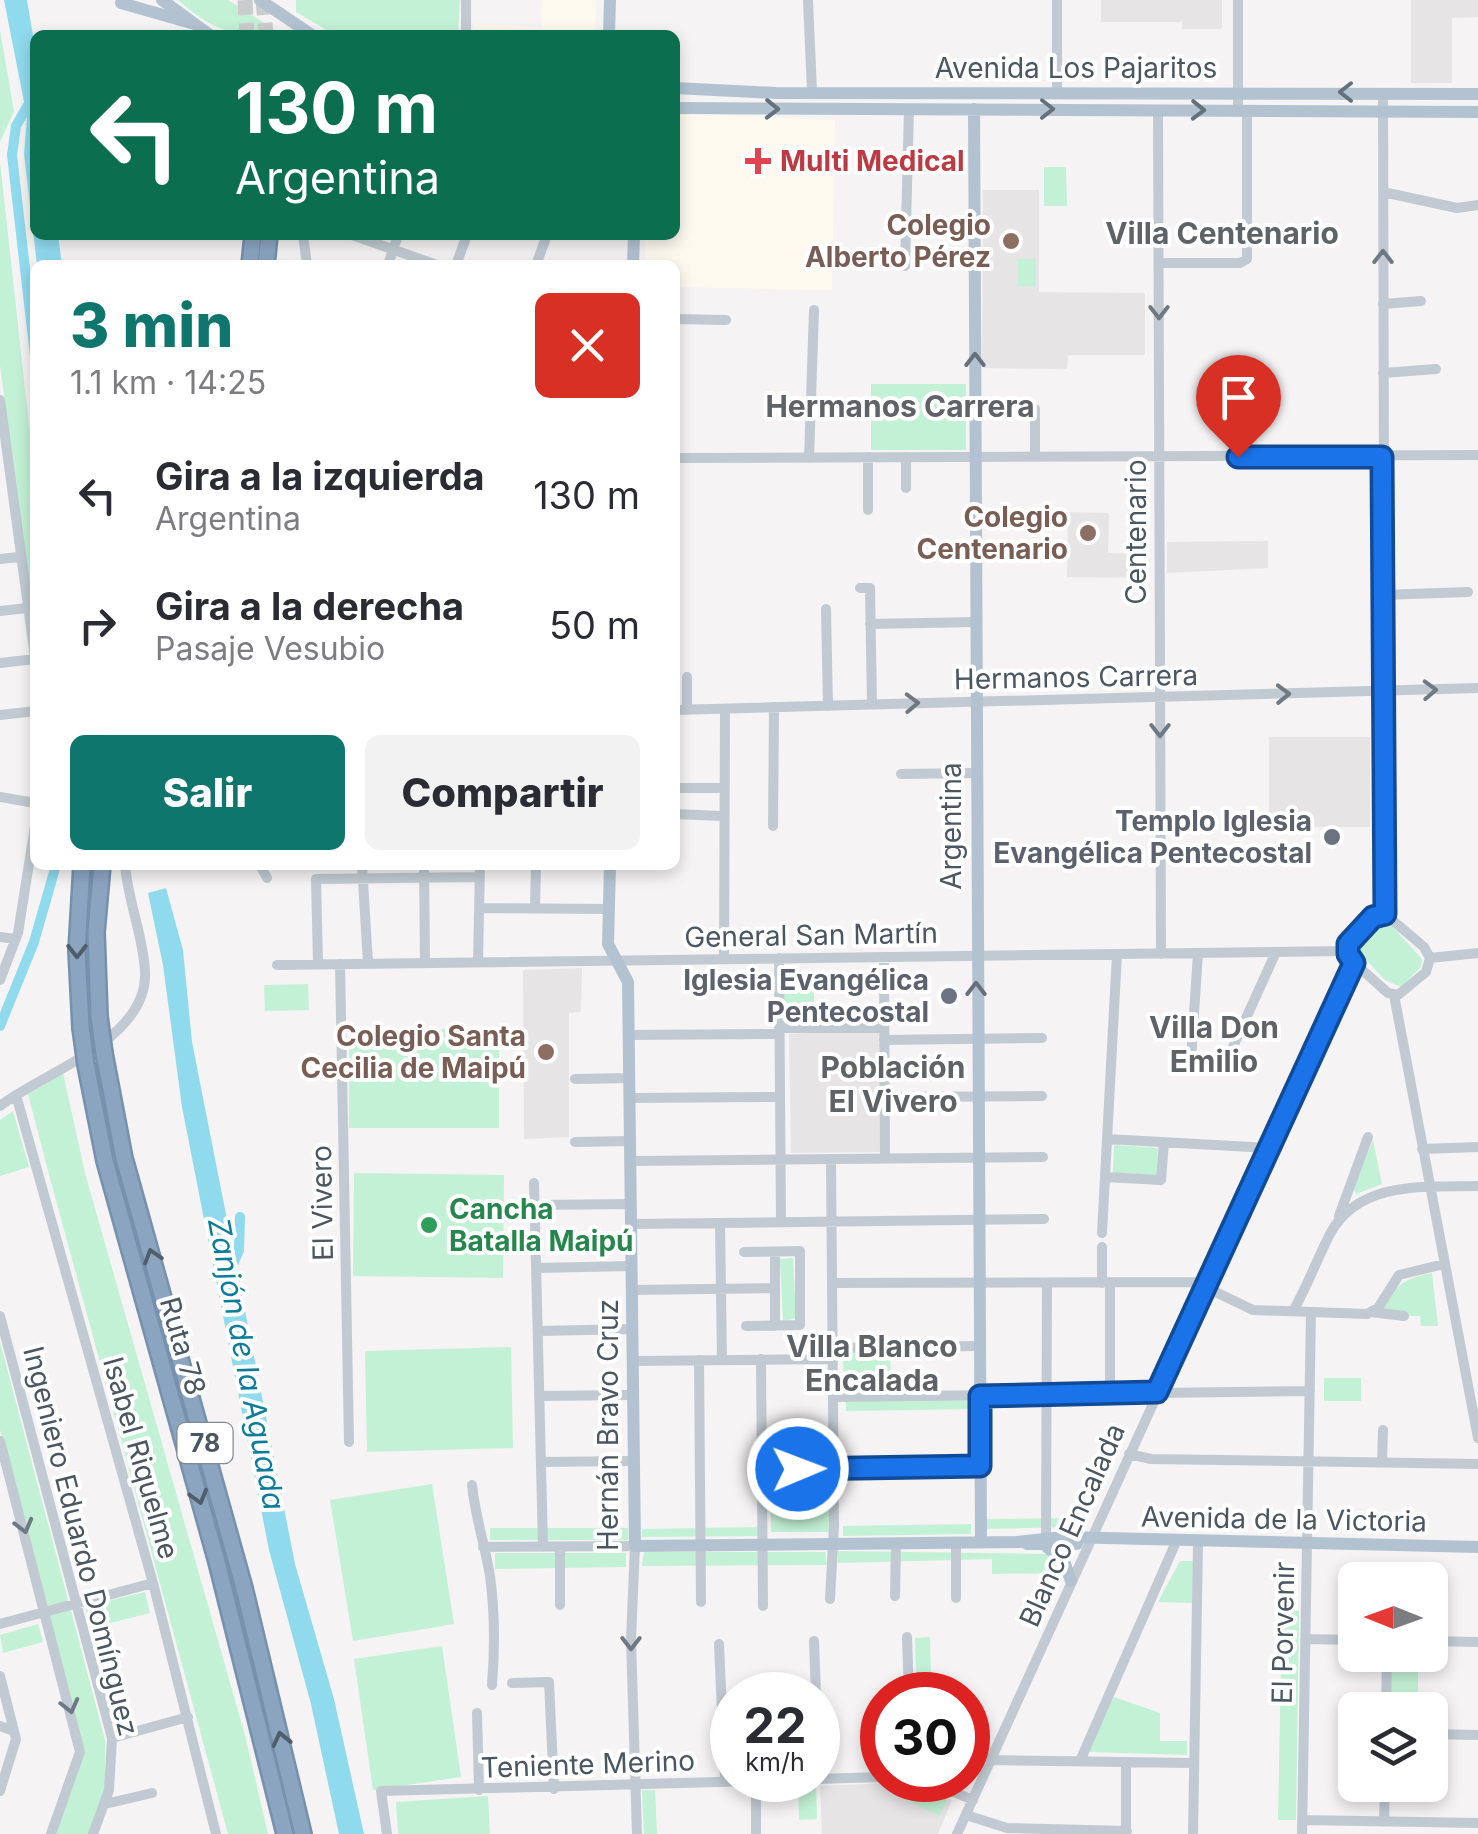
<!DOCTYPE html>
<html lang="es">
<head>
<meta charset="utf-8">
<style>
	:root { --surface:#fff; --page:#f2f2f3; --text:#2b2b33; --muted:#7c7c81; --accent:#0f766e }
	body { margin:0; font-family:Inter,sans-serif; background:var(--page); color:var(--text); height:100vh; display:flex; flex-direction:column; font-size:38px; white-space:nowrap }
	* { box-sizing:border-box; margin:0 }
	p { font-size:32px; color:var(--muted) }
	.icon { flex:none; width:55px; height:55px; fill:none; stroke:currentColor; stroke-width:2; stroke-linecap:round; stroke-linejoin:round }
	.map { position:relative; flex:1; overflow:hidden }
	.panel { position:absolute; left:30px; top:260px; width:650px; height:610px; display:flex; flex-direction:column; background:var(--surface); border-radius:15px; box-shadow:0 5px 15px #0003 }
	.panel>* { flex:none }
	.top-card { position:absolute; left:30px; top:30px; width:650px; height:210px; border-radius:15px; box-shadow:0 5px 15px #0003; background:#0b6e4f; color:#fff; overflow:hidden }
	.needle { width:65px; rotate:271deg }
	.controls { position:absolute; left:1338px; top:1562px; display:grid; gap:20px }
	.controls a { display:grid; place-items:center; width:110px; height:110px; border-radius:15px; background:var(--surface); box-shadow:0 5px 15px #0003; font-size:50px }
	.speed { position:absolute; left:710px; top:1672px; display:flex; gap:20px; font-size:50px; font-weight:700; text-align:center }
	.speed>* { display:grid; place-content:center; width:130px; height:130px; border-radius:50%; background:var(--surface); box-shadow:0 5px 15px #0003; line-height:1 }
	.speed small { font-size:25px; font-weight:400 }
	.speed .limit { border:15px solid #d22; background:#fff; color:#111 }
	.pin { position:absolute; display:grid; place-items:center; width:85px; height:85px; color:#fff; margin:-102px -42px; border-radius:50% 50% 50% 0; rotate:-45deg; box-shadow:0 0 10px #0007 }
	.pin .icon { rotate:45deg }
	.me { position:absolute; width:110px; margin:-55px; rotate:89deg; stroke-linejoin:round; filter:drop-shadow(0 0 8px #0008) }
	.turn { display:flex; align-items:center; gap:35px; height:210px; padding:0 40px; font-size:45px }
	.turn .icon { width:130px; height:130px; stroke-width:2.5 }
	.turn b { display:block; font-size:70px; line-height:85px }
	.round { display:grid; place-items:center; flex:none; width:105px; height:105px; border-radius:15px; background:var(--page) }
	.head { display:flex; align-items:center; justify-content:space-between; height:170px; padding:0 40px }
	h1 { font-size:60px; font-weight:800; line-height:75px; color:var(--accent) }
	.cta { display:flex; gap:20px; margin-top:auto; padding:20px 40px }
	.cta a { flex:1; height:115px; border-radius:15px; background:var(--accent); color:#fff; font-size:40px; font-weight:800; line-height:115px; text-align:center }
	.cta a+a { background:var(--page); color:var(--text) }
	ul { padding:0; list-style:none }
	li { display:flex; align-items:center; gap:30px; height:130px; padding:0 40px }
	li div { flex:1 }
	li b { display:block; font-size:38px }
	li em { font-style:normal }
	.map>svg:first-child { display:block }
	.commercial { fill:#fdf9ef }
	.education { fill:#e6e4e5 }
	.green { fill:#c3f1d5 }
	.water { fill:#90daee }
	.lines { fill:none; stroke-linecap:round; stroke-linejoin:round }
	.canal { stroke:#90daee; stroke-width:10 }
	.highway-tunnel { stroke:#caccce; stroke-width:15; stroke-dasharray:15 8; stroke-linecap:butt }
	.highway-casing { stroke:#7690ad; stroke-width:20 }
	.minor { stroke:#c1cad2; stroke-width:10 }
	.major { stroke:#b3c2d1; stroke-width:12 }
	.highway { stroke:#8ba5c1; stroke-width:15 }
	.highway-bridge-casing { stroke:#7690ad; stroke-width:20; stroke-linecap:butt }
	.highway-bridge { stroke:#8ba5c1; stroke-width:15 }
	.oneway { stroke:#64717d }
	.oneway2 { stroke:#6e7983 }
	.oneway3 { stroke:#505e6b }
	.route-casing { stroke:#114b97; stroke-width:25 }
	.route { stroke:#1a73e8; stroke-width:18 }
	.health-dot { fill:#e0444e; stroke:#fff; stroke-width:4 }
	.education-dot { fill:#8d6e63; stroke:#fff; stroke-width:4 }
	.worship-dot { fill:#6b7280; stroke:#fff; stroke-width:4 }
	.leisure-dot { fill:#2e9e5b; stroke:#fff; stroke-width:4 }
	.labels { text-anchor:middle; stroke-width:8; stroke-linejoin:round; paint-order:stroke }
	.shield { fill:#fff; stroke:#808990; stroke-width:2.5 }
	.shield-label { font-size:25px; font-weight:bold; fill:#4a5661 }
	.street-label { font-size:28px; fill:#4a5661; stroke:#fff }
	.health-label { font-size:28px; font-weight:bold; fill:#be3a42; stroke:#fff; text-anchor:start }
	.education-label { font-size:28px; font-weight:bold; fill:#785e54; stroke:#fff; text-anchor:end }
	.worship-label { font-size:28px; font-weight:bold; fill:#5b616d; stroke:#fff; text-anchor:end }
	.leisure-label { font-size:28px; font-weight:bold; fill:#27864d; stroke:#fff; text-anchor:start }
	.neighbourhood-label { font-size:30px; font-weight:bold; fill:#5f6368; stroke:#fff }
	.water-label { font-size:30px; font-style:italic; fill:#0c7c9b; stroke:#fff }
</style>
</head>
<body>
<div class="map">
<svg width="1478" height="1834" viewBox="0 0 1478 1834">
	<rect width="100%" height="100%" fill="#f5f3f3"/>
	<path class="commercial" d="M542 0H596L595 35H474V24L541 27Z
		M675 113 835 120 832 290 675 287V265H645V235H675Z"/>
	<path class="education" d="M1101 0H1222V29H1182V22H1101Z
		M1411 0H1478V17L1452 18V83H1411Z
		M983 190H1039V292L1145 293V355H1068L1067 369 982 368Z
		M1068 512 1109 513 1108 553 1150 554V578L1067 577Z
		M1268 541V568L1167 573V542Z
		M1269 737H1370V827H1269Z
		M582 968 581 1012 569 1013V1137L524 1139 523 970Z
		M877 1029 882 1038 884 1152 791 1153 789 1034Z
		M910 1782 952 1800 938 1834H822L820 1786Z"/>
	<path class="green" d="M178 0H228L283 35C233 35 217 34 178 0Z
		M296 0H460L458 35H335L296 12Z
		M0 30 14 111 0 142Z
		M0 162 35 480V635L0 365Z
		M1044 167H1066L1067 206H1044Z
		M1018 259H1036V286H1018Z
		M871 384H966V450H871Z
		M1382 923 1391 925 1422 959 1421 967 1401 987 1385 980 1357 950Z
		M784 972 814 973V1023H783Z
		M308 984 309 1010 265 1011 264 985Z
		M349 1029H499V1128H349Z
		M63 1073 85 1173 246 1739 268 1834H228L47 1167 28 1094Z
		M13 1111 29 1167 0 1176V1120Z
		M1373 1140 1382 1184 1356 1194 1353 1188Z
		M1114 1145 1158 1148 1157 1175 1113 1173Z
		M354 1173 504 1175 503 1278 353 1276Z
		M793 1258 796 1318 783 1321 780 1259Z
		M1432 1273 1438 1326H1421L1420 1316H1385L1383 1309C1396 1284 1404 1279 1432 1273Z
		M0 1342 105 1740V1789L88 1834H56L84 1752 0 1430Z
		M511 1347 513 1448 367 1452 365 1351Z
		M890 1351 891 1387 844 1388 843 1352Z
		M1324 1378H1361V1401H1324Z
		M974 1398V1409L846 1411V1401Z
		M829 1475V1532H771L770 1476Z
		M432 1484 454 1624 353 1641 330 1500Z
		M1077 1518 1074 1527 987 1529V1519Z
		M971 1524V1534L843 1536V1526Z
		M759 1527V1536L642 1537V1529Z
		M490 1528H628V1540H490Z
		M837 1551 1050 1554 1059 1566 1056 1573 992 1574V1559L838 1563Z
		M644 1552H825L827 1565 642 1566Z
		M495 1553H626V1567L495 1569Z
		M1180 1561H1193L1192 1603 1158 1602Z
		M145 1592 150 1613 90 1628 85 1606Z
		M1282 1610 1299 1611 1296 1820H1278Z
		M38 1624 43 1642 3 1653 0 1635Z
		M930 1637 931 1675 916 1676 915 1638Z
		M442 1646 461 1777 373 1790 354 1659Z
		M1391 1655H1418V1710H1391Z
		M1114 1697 1160 1713V1741H1187V1755L1088 1752Z
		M816 1784 817 1819 799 1820 798 1785Z
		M917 1787 947 1800 940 1816 910 1802Z
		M642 1790H655L657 1834H644Z
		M488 1796 490 1834H398L396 1802Z"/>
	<path class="water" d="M4 0H27L35 47V235H58L62 265H37L24 154 27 117Z
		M166 888 183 950 192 1042 295 1564 334 1699 364 1834H339L311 1704 269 1550 182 1107 163 965 148 893Z"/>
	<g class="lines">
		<path class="canal" d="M32 98 16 126 12 155 35 356
			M0 1026 34 942 56 865
			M231 1269 239 1250 240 1217"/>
		<path class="highway-tunnel" d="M245 0 247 35
			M263 0 266 35"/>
		<g class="highway-casing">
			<path id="highway" d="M250 265 253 235
				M266 265 269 235
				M99 1016 96 932 102 865
				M81 1028 77 951 82 865
				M104 1053 124 1158 244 1588 303 1834
				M86 1065 105 1161 217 1562 285 1834"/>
		</g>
		<path class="minor" d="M466 0V35
			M808 0 812 91
			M1057 90V0
			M1383 93 1385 914
			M1158 110 1161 954
			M1238 110V0
			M1383 192 1457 208 1478 205
			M303 235 307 265
			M352 235 437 265
			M1159 263H1240L1247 259V111
			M388 265 398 235
			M456 265 467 235
			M536 265 547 235
			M905 266 909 109
			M1383 304 1421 301
			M675 319 726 320
			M1383 373 1436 369
			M0 400 35 657
			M1035 409V457
			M868 457V510
			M906 457V488
			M675 458 1478 455
			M809 458 814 310
			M0 559 19 557
			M860 588H870L872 704
			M1382 595 1468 592
			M826 609 828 706
			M0 611 27 608
			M870 624 976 622
			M0 663 35 659
			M687 677V710
			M675 710 1478 688
			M0 715 35 711
			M901 774 976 773
			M675 788H723
			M0 797 35 803
			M675 814 722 816
			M773 826 774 707
			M260 865 267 878
			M362 865 368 963
			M424 865 425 963
			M479 908 608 909
			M535 908 536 865
			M0 937 16 939
			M1347 951C1349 936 1369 916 1385 914L1424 947 1430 958
			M1198 953 1191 1059 1197 1066 1219 1067 1227 1060 1276 952
			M884 957 885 1158
			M779 958 781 1222
			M1430 958 1478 953
			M724 959 725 709
			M1352 961 1388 993 1398 995 1426 972 1430 958
			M478 962 480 865
			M318 964 316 879 480 877
			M340 964 349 1442
			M277 965 1347 951
			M0 980 18 933 35 826
			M1394 995 1478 1438
			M779 1028H884
			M629 1035 779 1034
			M884 1040 1042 1038
			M575 1079 630 1078
			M16 1095 153 1583 216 1834
			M885 1097 1042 1096
			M630 1098 780 1097
			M0 1106C46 1071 149 1039 145 971 143 935 128 901 125 865
			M1107 1139 1269 1148
			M575 1142 630 1141
			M1422 1149 1478 1147
			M631 1161 1043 1157
			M1105 1177 1161 1180 1164 1142
			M534 1183 543 1547
			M535 1205 631 1204
			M1339 1216 1368 1137
			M720 1223 722 1360
			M631 1224 1044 1219
			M1102 1233 1117 954
			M744 1252 800 1251V1325L746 1326
			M536 1268 632 1266
			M833 1283 1208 1282
			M1102 1283V1247
			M1110 1283V1393
			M1205 1287 1253 1310 1367 1314 1378 1308 1399 1275 1444 1264
			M632 1290 775 1288
			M1293 1311C1307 1287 1317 1259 1330 1234 1359 1180 1426 1187 1478 1186
			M1371 1312 1404 1316
			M0 1316 112 1738 109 1790 93 1834
			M775 1326V1252
			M538 1331 633 1329
			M833 1348 979 1346
			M761 1359 763 1606
			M699 1360 701 1602
			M633 1361 833 1359
			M540 1396 633 1395
			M834 1397 1310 1391
			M0 1441 80 1752 51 1834
			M1129 1454 1151 1459 1478 1464
			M541 1462 634 1461
			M1382 1462 1383 1430
			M762 1469 980 1466
			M472 1485C475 1516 485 1545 490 1576 495 1613 495 1648 492 1685
			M1046 1537 1047 1283
			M956 1542V1598
			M483 1547 635 1546 631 1639 637 1834
			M560 1547V1605
			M895 1596 896 1543
			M830 1599 834 1525 831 1159
			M0 1624 153 1583
			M907 1637 909 1695
			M1305 1639 1355 1640
			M814 1641 816 1695
			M1430 1641 1478 1642
			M719 1644 725 1782
			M0 1676 16 1739 0 1791
			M512 1683 549 1682 554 1789
			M1386 1710 1387 1655
			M477 1713 479 1790
			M0 1726 14 1731
			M818 1732 820 1779
			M1430 1734 1478 1735
			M112 1738 188 1717
			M990 1760 1194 1763
			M1080 1761 1176 1542
			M1126 1764V1834
			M818 1779 882 1777
			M925 1780 973 1800
			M756 1781V1834
			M105 1804 152 1793
			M966 1815 1007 1828 1127 1831
			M1302 1820 1478 1823
			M1384 1822 1385 1785
			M387 1834 381 1791 796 1780
			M957 1834 1354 963
			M1193 1834 1198 1543
			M1302 1834 1311 1312"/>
		<path class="major" d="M123 0 121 3 191 23
			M162 0 210 35
			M260 0 312 35
			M609 35 610 0
			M675 88 776 93 1478 94
			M675 108 1478 112
			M974 109 981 1542
			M633 265 634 235
			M610 865 608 944 628 982 635 1546 1017 1542 1064 1537 1478 1547
			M1027 1544H1077
			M1047 1547 1064 1561 1071 1581"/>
		<use href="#highway" class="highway"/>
		<g class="highway-bridge-casing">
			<path id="highway-bridge" d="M99 1016 104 1053
				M81 1028 86 1065"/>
		</g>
		<use href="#highway-bridge" class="highway-bridge"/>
	</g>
	<defs><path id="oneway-chevron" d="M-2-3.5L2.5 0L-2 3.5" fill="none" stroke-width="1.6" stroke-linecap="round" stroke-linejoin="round" transform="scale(2.5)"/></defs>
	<g class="oneway">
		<use href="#oneway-chevron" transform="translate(1346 92) rotate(-180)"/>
		<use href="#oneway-chevron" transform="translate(772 109) rotate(1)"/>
		<use href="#oneway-chevron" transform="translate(1047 109)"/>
		<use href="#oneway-chevron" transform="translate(1198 110) rotate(1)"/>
		<use href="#oneway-chevron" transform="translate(975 360) rotate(-90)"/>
		<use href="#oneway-chevron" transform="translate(976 989) rotate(-90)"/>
	</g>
	<g class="oneway2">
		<use href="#oneway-chevron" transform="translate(1383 257) rotate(-90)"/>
		<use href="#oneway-chevron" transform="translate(1159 312) rotate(90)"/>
		<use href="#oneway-chevron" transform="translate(1430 690) rotate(-2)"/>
		<use href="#oneway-chevron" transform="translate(1283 694) rotate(-1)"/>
		<use href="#oneway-chevron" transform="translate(912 703) rotate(-2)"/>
		<use href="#oneway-chevron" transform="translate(1160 730) rotate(90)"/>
		<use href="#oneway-chevron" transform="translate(24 1526) rotate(75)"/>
		<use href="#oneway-chevron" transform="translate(631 1643) rotate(90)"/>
		<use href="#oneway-chevron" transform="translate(70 1706) rotate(76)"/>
	</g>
	<g class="oneway3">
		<use href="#oneway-chevron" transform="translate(77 951) rotate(90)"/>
		<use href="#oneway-chevron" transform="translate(152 1256) rotate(-107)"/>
		<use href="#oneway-chevron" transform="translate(199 1497) rotate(74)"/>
		<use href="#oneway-chevron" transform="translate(281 1739) rotate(-103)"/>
	</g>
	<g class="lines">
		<g class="route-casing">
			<path id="route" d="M798 1469 980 1466V1396L1157 1392 1354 963 1348 954V944L1373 917 1385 914 1382 457H1238"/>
		</g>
		<use href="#route" class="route"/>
	</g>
	<path class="health-dot" d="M753 146h10v10h10v10h-10v10h-10v-10h-10v-10h10z"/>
	<g class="education-dot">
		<circle cx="1011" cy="241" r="10"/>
		<circle cx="1088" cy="533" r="10"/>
		<circle cx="546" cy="1052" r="10"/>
	</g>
	<g class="worship-dot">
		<circle cx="1332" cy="837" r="10"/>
		<circle cx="949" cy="996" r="10"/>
	</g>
	<circle class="leisure-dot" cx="429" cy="1225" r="10"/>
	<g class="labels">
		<rect class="shield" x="177.5" y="1423" width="55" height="40" rx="8"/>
		<g class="shield-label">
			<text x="205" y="1452">78</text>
		</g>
		<g class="street-label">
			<text x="1076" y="78">Avenida Los Pajaritos</text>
			<text transform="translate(1136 532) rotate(-90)" y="10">Centenario</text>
			<text transform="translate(1076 677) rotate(-1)" y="10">Hermanos Carrera</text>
			<text transform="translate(951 826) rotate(-90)" y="10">Argentina</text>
			<text transform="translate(811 935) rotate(-1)" y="10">General San Martín</text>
			<text transform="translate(322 1203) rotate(-91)" y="10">El Vivero</text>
			<text transform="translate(183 1346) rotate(74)" y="10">Ruta 78</text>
			<text transform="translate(608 1425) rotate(-90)" y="10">Hernán Bravo Cruz</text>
			<text transform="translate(141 1458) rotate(74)" y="10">Isabel Riquelme</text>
			<text transform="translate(1284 1519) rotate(1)" y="10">Avenida de la Victoria</text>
			<text transform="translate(1072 1525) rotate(-66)" y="10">Blanco Encalada</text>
			<text transform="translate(81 1541) rotate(76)" y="10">Ingeniero Eduardo Domínguez</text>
			<text transform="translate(1283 1633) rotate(-89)" y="10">El Porvenir</text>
			<text transform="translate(588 1764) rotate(-2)" y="10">Teniente Merino</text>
		</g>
		<g class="health-label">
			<text x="780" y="171">Multi Medical</text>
		</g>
		<g class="education-label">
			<text x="991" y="235">Colegio<tspan x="991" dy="32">Alberto Pérez</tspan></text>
			<text x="1068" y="527">Colegio<tspan x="1068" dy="32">Centenario</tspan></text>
			<text x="526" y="1046">Colegio Santa<tspan x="526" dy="32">Cecilia de Maipú</tspan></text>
		</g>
		<g class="worship-label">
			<text x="1312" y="831">Templo Iglesia<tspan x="1312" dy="32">Evangélica Pentecostal</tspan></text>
			<text x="929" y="990">Iglesia Evangélica<tspan x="929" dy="32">Pentecostal</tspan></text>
		</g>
		<g class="leisure-label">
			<text x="449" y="1219">Cancha<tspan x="449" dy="32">Batalla Maipú</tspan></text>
		</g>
		<g class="neighbourhood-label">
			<text x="1222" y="244">Villa Centenario</text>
			<text x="900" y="417">Hermanos Carrera</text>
			<text x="1214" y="1038">Villa Don<tspan x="1214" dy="34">Emilio</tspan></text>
			<text x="893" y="1078">Población<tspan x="893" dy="34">El Vivero</tspan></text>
			<text x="872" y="1357">Villa Blanco<tspan x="872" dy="34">Encalada</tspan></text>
		</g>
		<g class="water-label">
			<text transform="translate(246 1364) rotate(79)" y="10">Zanjón de la Aguada</text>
		</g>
	</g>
</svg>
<div class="controls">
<a><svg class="needle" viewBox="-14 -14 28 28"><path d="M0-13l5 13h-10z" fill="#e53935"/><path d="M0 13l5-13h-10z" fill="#7c7c81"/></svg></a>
<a><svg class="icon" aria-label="layers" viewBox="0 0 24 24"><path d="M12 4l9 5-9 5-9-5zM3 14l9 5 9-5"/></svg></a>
</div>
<div class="speed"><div>22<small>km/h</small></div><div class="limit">30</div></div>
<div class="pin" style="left:1238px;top:457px;background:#d93025"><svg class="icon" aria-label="arrive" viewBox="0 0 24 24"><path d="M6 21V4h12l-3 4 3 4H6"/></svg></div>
<svg class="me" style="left:798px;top:1469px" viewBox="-20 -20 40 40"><circle r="17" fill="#1a73e8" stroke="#fff" stroke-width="3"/><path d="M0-11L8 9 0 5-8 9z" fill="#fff"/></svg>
<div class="top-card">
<div class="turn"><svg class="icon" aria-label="left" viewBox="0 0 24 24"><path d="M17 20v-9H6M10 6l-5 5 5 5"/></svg><div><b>130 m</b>Argentina</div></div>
</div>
<section class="panel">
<div class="head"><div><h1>3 min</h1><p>1.1 km · 14:25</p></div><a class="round" style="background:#d93025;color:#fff"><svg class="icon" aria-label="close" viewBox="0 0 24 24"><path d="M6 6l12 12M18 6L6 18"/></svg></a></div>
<ul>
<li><svg class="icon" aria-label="left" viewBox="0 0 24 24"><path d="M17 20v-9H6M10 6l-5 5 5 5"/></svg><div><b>Gira a la izquierda</b><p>Argentina</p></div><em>130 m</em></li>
<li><svg class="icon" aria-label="right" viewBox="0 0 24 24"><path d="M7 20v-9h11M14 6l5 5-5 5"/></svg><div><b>Gira a la derecha</b><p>Pasaje Vesubio</p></div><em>50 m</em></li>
</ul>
<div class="cta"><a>Salir</a><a>Compartir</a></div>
</section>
</div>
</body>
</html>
